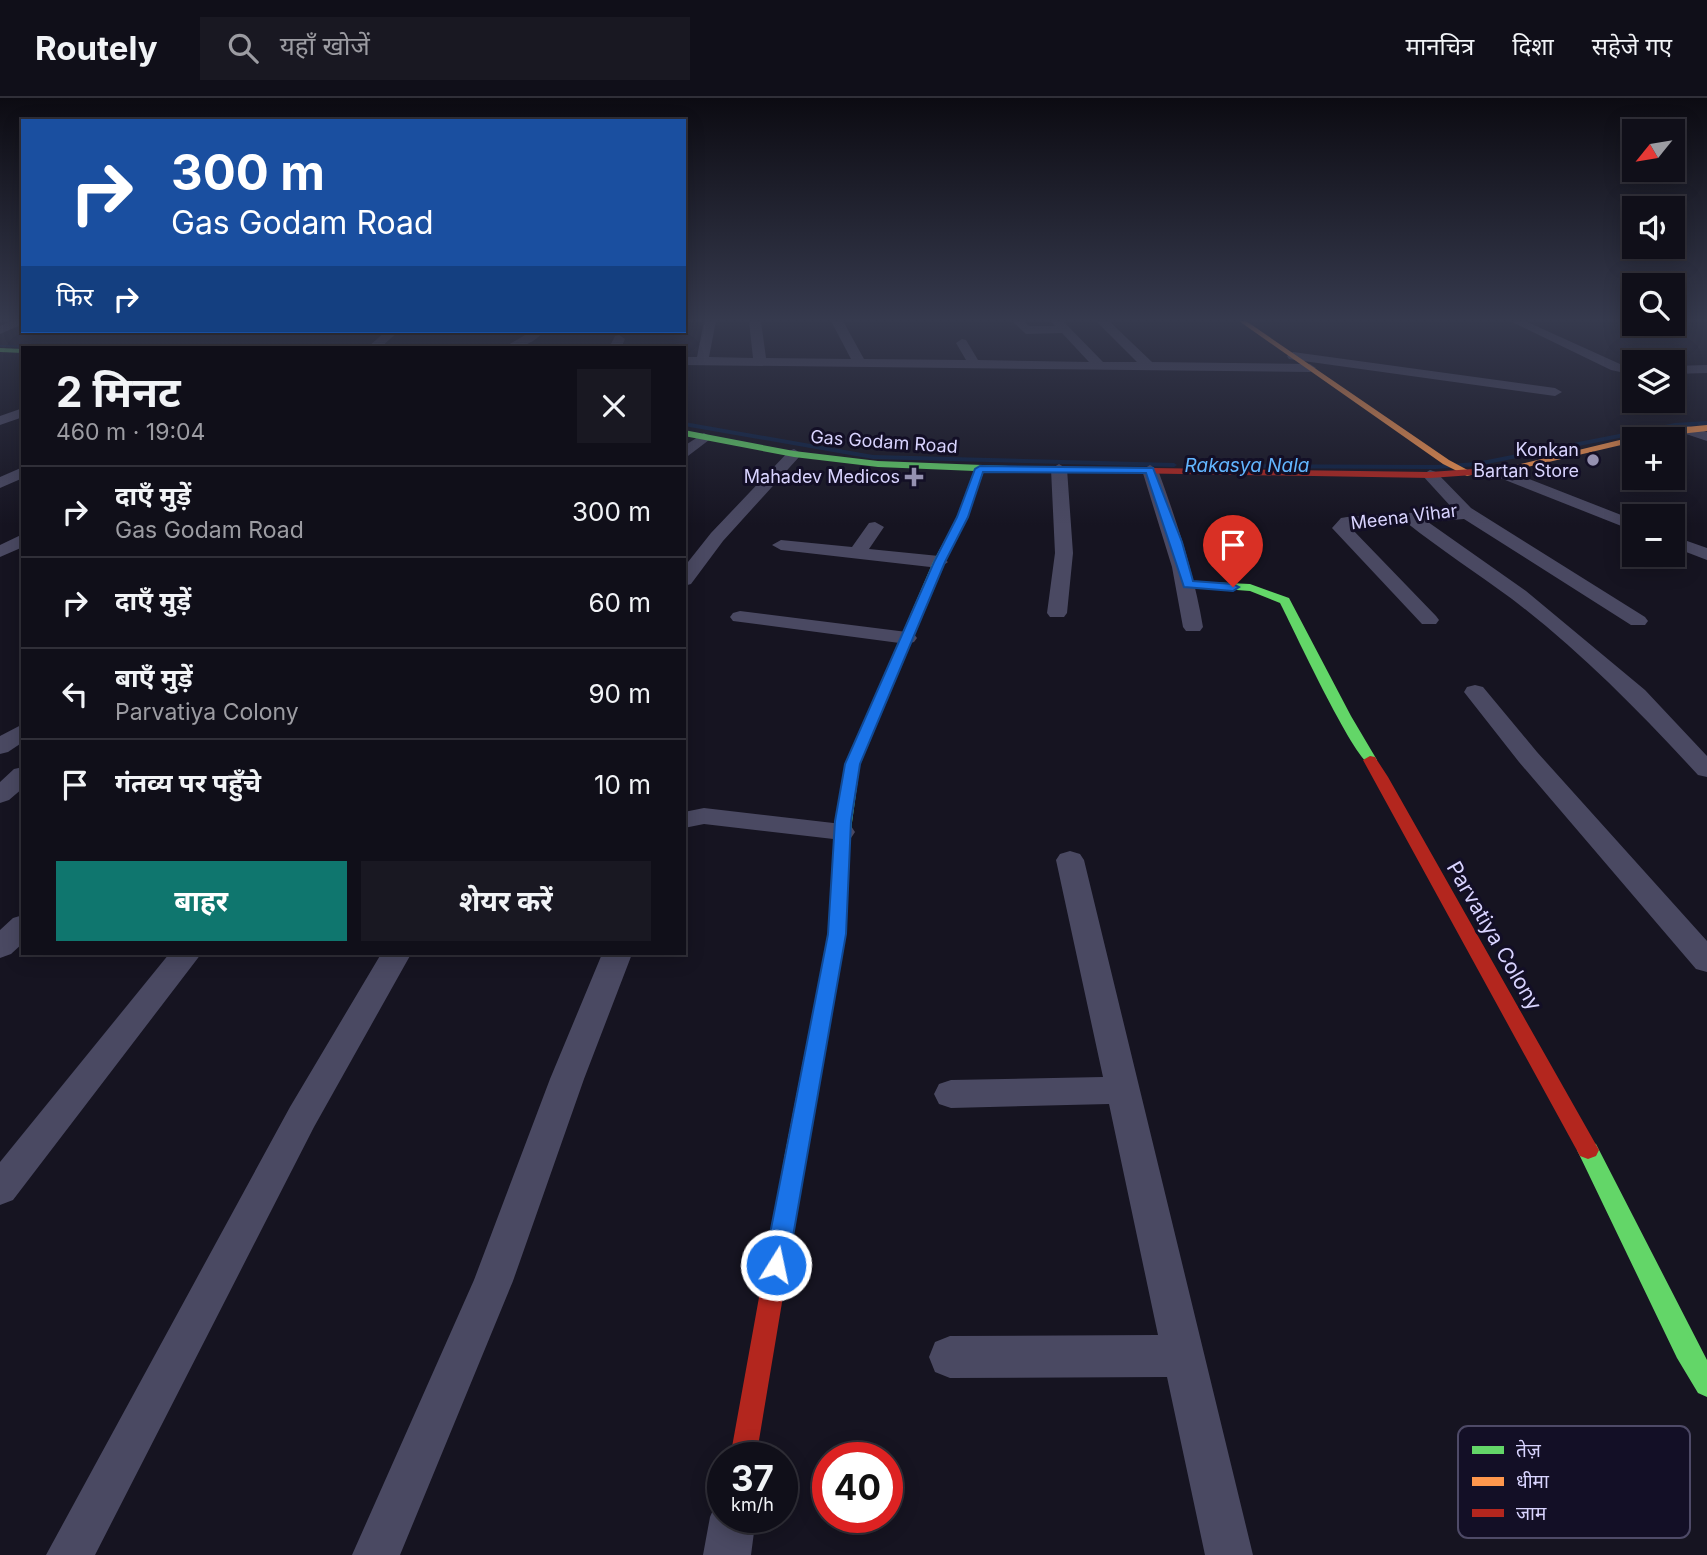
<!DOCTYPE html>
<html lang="hi">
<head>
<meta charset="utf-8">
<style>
	:root { --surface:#100f19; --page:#191822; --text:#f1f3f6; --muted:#9c9ca2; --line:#302f38; --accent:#0f766e }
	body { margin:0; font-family:Inter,"Noto Sans Devanagari",sans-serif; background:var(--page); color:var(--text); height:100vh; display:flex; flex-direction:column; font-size:26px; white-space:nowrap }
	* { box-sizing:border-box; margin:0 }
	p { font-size:23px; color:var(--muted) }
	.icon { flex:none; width:38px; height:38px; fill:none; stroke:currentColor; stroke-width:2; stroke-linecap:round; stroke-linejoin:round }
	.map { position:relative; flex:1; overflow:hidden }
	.panel { position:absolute; left:21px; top:248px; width:665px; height:609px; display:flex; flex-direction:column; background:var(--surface); border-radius:0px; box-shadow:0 4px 18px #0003,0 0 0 2px var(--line) }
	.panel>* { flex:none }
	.guide { position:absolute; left:21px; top:21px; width:665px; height:214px; border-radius:0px; box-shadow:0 4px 18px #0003,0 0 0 2px var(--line); background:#1a4fa0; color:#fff; overflow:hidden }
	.needle { width:46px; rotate:240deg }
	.tools { position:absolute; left:1622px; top:21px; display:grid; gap:14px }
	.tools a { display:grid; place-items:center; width:63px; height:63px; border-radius:0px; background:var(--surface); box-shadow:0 4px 18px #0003,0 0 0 2px var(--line); font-size:35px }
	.speed { position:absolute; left:707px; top:1344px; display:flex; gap:14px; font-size:35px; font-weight:700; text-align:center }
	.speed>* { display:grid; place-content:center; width:91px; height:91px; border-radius:50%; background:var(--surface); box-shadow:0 4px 18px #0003,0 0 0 2px var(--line); line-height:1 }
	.speed small { font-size:18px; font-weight:400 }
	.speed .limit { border:10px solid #d22; background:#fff; color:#111 }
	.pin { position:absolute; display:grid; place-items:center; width:60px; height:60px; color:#fff; margin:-72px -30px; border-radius:50% 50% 50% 0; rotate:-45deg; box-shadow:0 0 7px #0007 }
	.pin .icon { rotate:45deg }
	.me { position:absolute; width:77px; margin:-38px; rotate:10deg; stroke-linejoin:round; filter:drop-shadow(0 0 5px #0008) }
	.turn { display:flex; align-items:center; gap:24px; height:147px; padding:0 35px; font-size:32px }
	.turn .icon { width:91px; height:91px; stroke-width:2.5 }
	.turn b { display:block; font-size:49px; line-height:60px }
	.then { display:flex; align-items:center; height:66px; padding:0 35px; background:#0003; gap:14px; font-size:26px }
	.round { display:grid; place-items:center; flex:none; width:74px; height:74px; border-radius:0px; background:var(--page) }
	.head { display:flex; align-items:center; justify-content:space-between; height:119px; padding:0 35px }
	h1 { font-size:42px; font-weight:700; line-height:52px }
	.action { display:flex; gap:14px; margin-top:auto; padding:14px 35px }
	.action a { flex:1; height:80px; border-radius:0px; background:var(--accent); color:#fff; font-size:28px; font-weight:700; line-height:80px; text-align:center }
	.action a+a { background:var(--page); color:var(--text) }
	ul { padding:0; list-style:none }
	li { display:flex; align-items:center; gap:21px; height:91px; padding:0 35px; border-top:2px solid var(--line) }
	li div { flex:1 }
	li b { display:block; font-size:26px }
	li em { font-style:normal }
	header { display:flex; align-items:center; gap:42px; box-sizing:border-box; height:98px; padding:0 35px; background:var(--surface); border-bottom:2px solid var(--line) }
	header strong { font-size:33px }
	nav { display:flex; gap:38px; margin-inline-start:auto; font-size:24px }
	.search { width:490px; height:63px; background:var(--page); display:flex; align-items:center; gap:18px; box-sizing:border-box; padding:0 24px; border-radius:0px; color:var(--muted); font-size:26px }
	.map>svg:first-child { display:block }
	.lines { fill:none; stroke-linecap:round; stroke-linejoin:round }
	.stream { fill:#0d2144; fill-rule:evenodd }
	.street { fill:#4a4962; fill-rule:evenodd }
	.fast { fill:#63d668; fill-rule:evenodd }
	.slow { fill:#ff974d; fill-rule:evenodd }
	.jam { fill:#b3261e; fill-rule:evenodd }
	.route { fill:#1a73e8; stroke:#114b97; stroke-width:2 }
	.poi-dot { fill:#9591b1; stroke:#130f26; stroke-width:2.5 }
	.labels { text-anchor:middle; stroke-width:6; stroke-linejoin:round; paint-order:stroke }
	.far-street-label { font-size:18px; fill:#d9d4ff; stroke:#130f26 }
	.far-poi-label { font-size:18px; fill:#d9d4ff; stroke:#130f26; text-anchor:end }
	.far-water-label { font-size:19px; font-style:italic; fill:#62b6ff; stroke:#130f26 }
	.street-label { font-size:21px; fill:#d9d4ff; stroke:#130f26 }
	.key { fill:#130f26; stroke:#4e4a67; stroke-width:2 }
	.key-label { font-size:19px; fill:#d9d4ff }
</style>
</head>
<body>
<header>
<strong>Routely</strong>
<div class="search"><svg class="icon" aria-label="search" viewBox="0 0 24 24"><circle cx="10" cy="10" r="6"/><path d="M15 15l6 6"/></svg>यहाँ खोजें</div>
<nav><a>मानचित्र</a><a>दिशा</a><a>सहेजे गए</a></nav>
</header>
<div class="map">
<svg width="1707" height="1457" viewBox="0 0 1707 1457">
	<rect width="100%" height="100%" fill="#161421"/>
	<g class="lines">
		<path class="stream" d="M0 247 82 249 84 250 0 249Z
			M1707 323V327L1675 329 1477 368 1436 371 1224 370 1221 368 1224 366 1436 367 1477 364 1675 325Z
			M684 324 873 357 1174 365 1177 367 1174 369 873 361 684 328Z"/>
		<path class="street" d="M11 223H23V226L0 236V228Z
			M704 223H716L709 259 753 260 749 223H761L766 260 851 261 831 223H843L864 261 966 262 956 245 962 241 966 242 978 262 1089 264 1062 235 1026 236 1012 223H1024L1029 228H1055L1051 223H1063L1103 264H1137L1096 223H1109L1152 264 1310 266 1316 270 1310 274 684 267V259H697Z
			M1510 223H1525L1620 266 1634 269V277L1611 272Z
			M386 233H399L380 250H367Z
			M532 233H544C534 246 518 251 503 250Z
			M619 237 625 241 621 250H609L615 238Z
			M1293 254 1555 290 1562 294 1555 298 1289 261 1287 258Z
			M1707 267V275L1673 276V268Z
			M23 310V319L0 327V318Z
			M1688 328 1707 334V343L1683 335 1681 332 1683 329Z
			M704 335 711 339 709 342 684 361V348Z
			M794 351 802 356 799 359 723 443 691 486 684 488V469L711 435 789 353Z
			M1059 366 1067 371 1073 455 1067 515 1064 519H1050L1047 515 1055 455 1051 371Z
			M1150 367 1158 372C1177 424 1194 475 1203 529L1200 533H1186L1183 529 1172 469 1142 372Z
			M1496 368 1634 422V433L1490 376 1488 373 1490 370Z
			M23 369V380L0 390V379Z
			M1430 372 1436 374 1471 410 1645 519 1648 523 1645 527H1631L1464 421 1428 424 1526 493 1645 592 1707 658V679L1698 677C1640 614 1580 553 1512 501 1477 475 1441 452 1407 425L1351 430 1436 518 1439 522 1436 526H1422L1332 430 1341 420 1347 419 1454 412 1422 377Z
			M875 424 884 429 869 451 939 458 948 464 939 470 781 452 772 447 781 442 852 449 869 425Z
			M23 436V449L0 459V447Z
			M1673 438 1707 450V462L1673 449Z
			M740 513 907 534 914 536 917 540 914 544 907 546 733 523 730 519 733 515Z
			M1475 587 1483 589 1537 654 1707 843V874L1696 871 1519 664 1464 594 1467 589Z
			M23 626V644L8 654 0 656V638Z
			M23 669V690L9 702 0 705V684L14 671Z
			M704 710 842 726 851 728 855 734 851 740 842 742 704 726 684 730V714Z
			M1070 753 1080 756 1084 762 1253 1457H1205L1167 1279 950 1280 935 1274 929 1259 935 1244 950 1238 1158 1237 1109 1006 951 1010 939 1006 934 996 939 986 951 982 1103 979 1056 762 1060 756Z
			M23 817V845L11 856 0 860V832L13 820Z
			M169 856H201L13 1102 0 1107V1064Z
			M381 856H411L314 1029 95 1457H46L290 1009Z
			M602 856H632L584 981 513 1183 400 1457H352L474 1182 550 981Z
			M723 1400V1419H756L751 1457H703L710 1419 717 1403Z"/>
		<path class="fast" d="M0 250 23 251V255L0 254Z
			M684 332 794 353 878 363 1009 368 1014 371 1009 374 984 373 967 419 945 464 860 666 848 754 842 755 834 750 835 723 846 666 933 464 957 419 975 373 878 369 794 359 684 338Z
			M1188 483 1250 486 1289 500 1351 618 1377 662 1375 665 1370 666C1354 662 1292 528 1280 505L1250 493 1184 488V484Z
			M1588 1043 1596 1046 1707 1262V1299L1698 1295 1677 1260 1577 1052 1580 1046Z"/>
		<path class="slow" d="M1239 223H1246L1449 362 1475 376 1467 378 1443 366Z
			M1707 327V333L1634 341V344L1501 375 1496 372 1665 331Z
			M842 745 850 750 846 836 806 1061 803 1068 795 1070 787 1068 784 1061 828 836 834 750Z"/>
		<path class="jam" d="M1009 368 1430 374 1501 369 1506 372 1501 375 1430 380 1006 373V369Z
			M1370 658 1375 659 1388 679 1599 1052 1596 1058 1588 1061 1580 1058 1363 662Z
			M795 1052 803 1054 806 1061 756 1360H730L784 1061 787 1054Z"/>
	</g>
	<linearGradient id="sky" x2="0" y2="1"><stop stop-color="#0c0b12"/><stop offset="0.52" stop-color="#363a4e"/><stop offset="1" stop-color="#363a4e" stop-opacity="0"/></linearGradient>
	<rect width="1707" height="427" fill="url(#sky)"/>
	<path class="route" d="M980 368 1153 370 1182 444 1193 483 1233 486 1239 489 1233 493 1184 489 1146 375 983 374 968 419 945 464 860 666 851 723 846 836 788 1167 784 1175 776 1178 768 1175 764 1167 828 836 835 723 845 666 934 464 957 419 975 371Z"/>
	<g class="poi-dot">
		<circle cx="1593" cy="362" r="7"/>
		<path d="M910.5 368.5h7v7h7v7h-7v7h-7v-7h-7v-7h7z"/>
	</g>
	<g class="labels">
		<g class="far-street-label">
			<text transform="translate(884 344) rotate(4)" y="6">Gas Godam Road</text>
			<text transform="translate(1404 419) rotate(-7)" y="6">Meena Vihar</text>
		</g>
		<g class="far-poi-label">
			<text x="1579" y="358">Konkan<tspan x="1579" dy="21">Bartan Store</tspan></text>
			<text x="900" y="385">Mahadev Medicos</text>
		</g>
		<g class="far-water-label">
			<text x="1247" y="374">Rakasya Nala</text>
		</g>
		<g class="street-label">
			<text transform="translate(1494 838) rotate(60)" y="7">Parvatiya Colony</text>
		</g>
	</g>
	<rect x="1458" y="1328" width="232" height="112" rx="10" class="key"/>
	<rect x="1472" y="1348" width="32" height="8" fill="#63d668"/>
	<rect x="1472" y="1379" width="32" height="9" fill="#ff974d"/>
	<rect x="1472" y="1411" width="32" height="8" fill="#b3261e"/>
	<g class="key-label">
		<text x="1516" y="1359">तेज़</text>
		<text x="1516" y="1390">धीमा</text>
		<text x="1516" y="1422">जाम</text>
	</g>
</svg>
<div class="tools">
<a><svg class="needle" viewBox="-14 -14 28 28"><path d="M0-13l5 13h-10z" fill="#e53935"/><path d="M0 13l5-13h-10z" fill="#9c9ca2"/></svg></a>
<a><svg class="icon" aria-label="sound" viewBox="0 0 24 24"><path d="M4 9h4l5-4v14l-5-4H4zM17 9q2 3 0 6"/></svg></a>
<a><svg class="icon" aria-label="search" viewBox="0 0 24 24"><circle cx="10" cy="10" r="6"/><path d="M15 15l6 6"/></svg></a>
<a><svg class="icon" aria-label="layers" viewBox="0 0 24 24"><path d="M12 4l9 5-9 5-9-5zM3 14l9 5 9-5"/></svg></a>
<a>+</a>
<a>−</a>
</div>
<div class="speed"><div>37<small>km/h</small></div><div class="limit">40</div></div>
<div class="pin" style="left:1233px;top:489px;background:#d93025"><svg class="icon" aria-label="arrive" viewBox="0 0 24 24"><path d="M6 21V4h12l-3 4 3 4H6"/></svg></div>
<svg class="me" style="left:776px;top:1167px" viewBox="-20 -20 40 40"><circle r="17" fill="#1a73e8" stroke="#fff" stroke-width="3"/><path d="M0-11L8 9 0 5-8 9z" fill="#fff"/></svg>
<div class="guide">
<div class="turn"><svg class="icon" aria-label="right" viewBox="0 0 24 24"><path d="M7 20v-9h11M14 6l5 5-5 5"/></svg><div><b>300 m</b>Gas Godam Road</div></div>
<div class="then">फिर<svg class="icon" aria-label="right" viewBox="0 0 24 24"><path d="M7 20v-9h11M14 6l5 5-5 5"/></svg></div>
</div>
<section class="panel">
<div class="head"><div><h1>2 मिनट</h1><p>460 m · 19:04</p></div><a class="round"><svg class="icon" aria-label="close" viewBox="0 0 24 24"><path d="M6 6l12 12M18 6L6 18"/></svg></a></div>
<ul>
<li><svg class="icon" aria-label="right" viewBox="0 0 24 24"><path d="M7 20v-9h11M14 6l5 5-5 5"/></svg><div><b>दाएँ मुड़ें</b><p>Gas Godam Road</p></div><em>300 m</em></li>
<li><svg class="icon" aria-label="right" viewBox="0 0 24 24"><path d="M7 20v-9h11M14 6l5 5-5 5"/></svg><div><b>दाएँ मुड़ें</b></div><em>60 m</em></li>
<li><svg class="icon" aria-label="left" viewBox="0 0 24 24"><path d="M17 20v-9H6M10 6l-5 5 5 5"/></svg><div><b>बाएँ मुड़ें</b><p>Parvatiya Colony</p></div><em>90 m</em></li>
<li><svg class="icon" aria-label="arrive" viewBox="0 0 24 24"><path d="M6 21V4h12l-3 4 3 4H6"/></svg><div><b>गंतव्य पर पहुँचे</b></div><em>10 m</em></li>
</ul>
<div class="action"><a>बाहर</a><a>शेयर करें</a></div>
</section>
</div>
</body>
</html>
